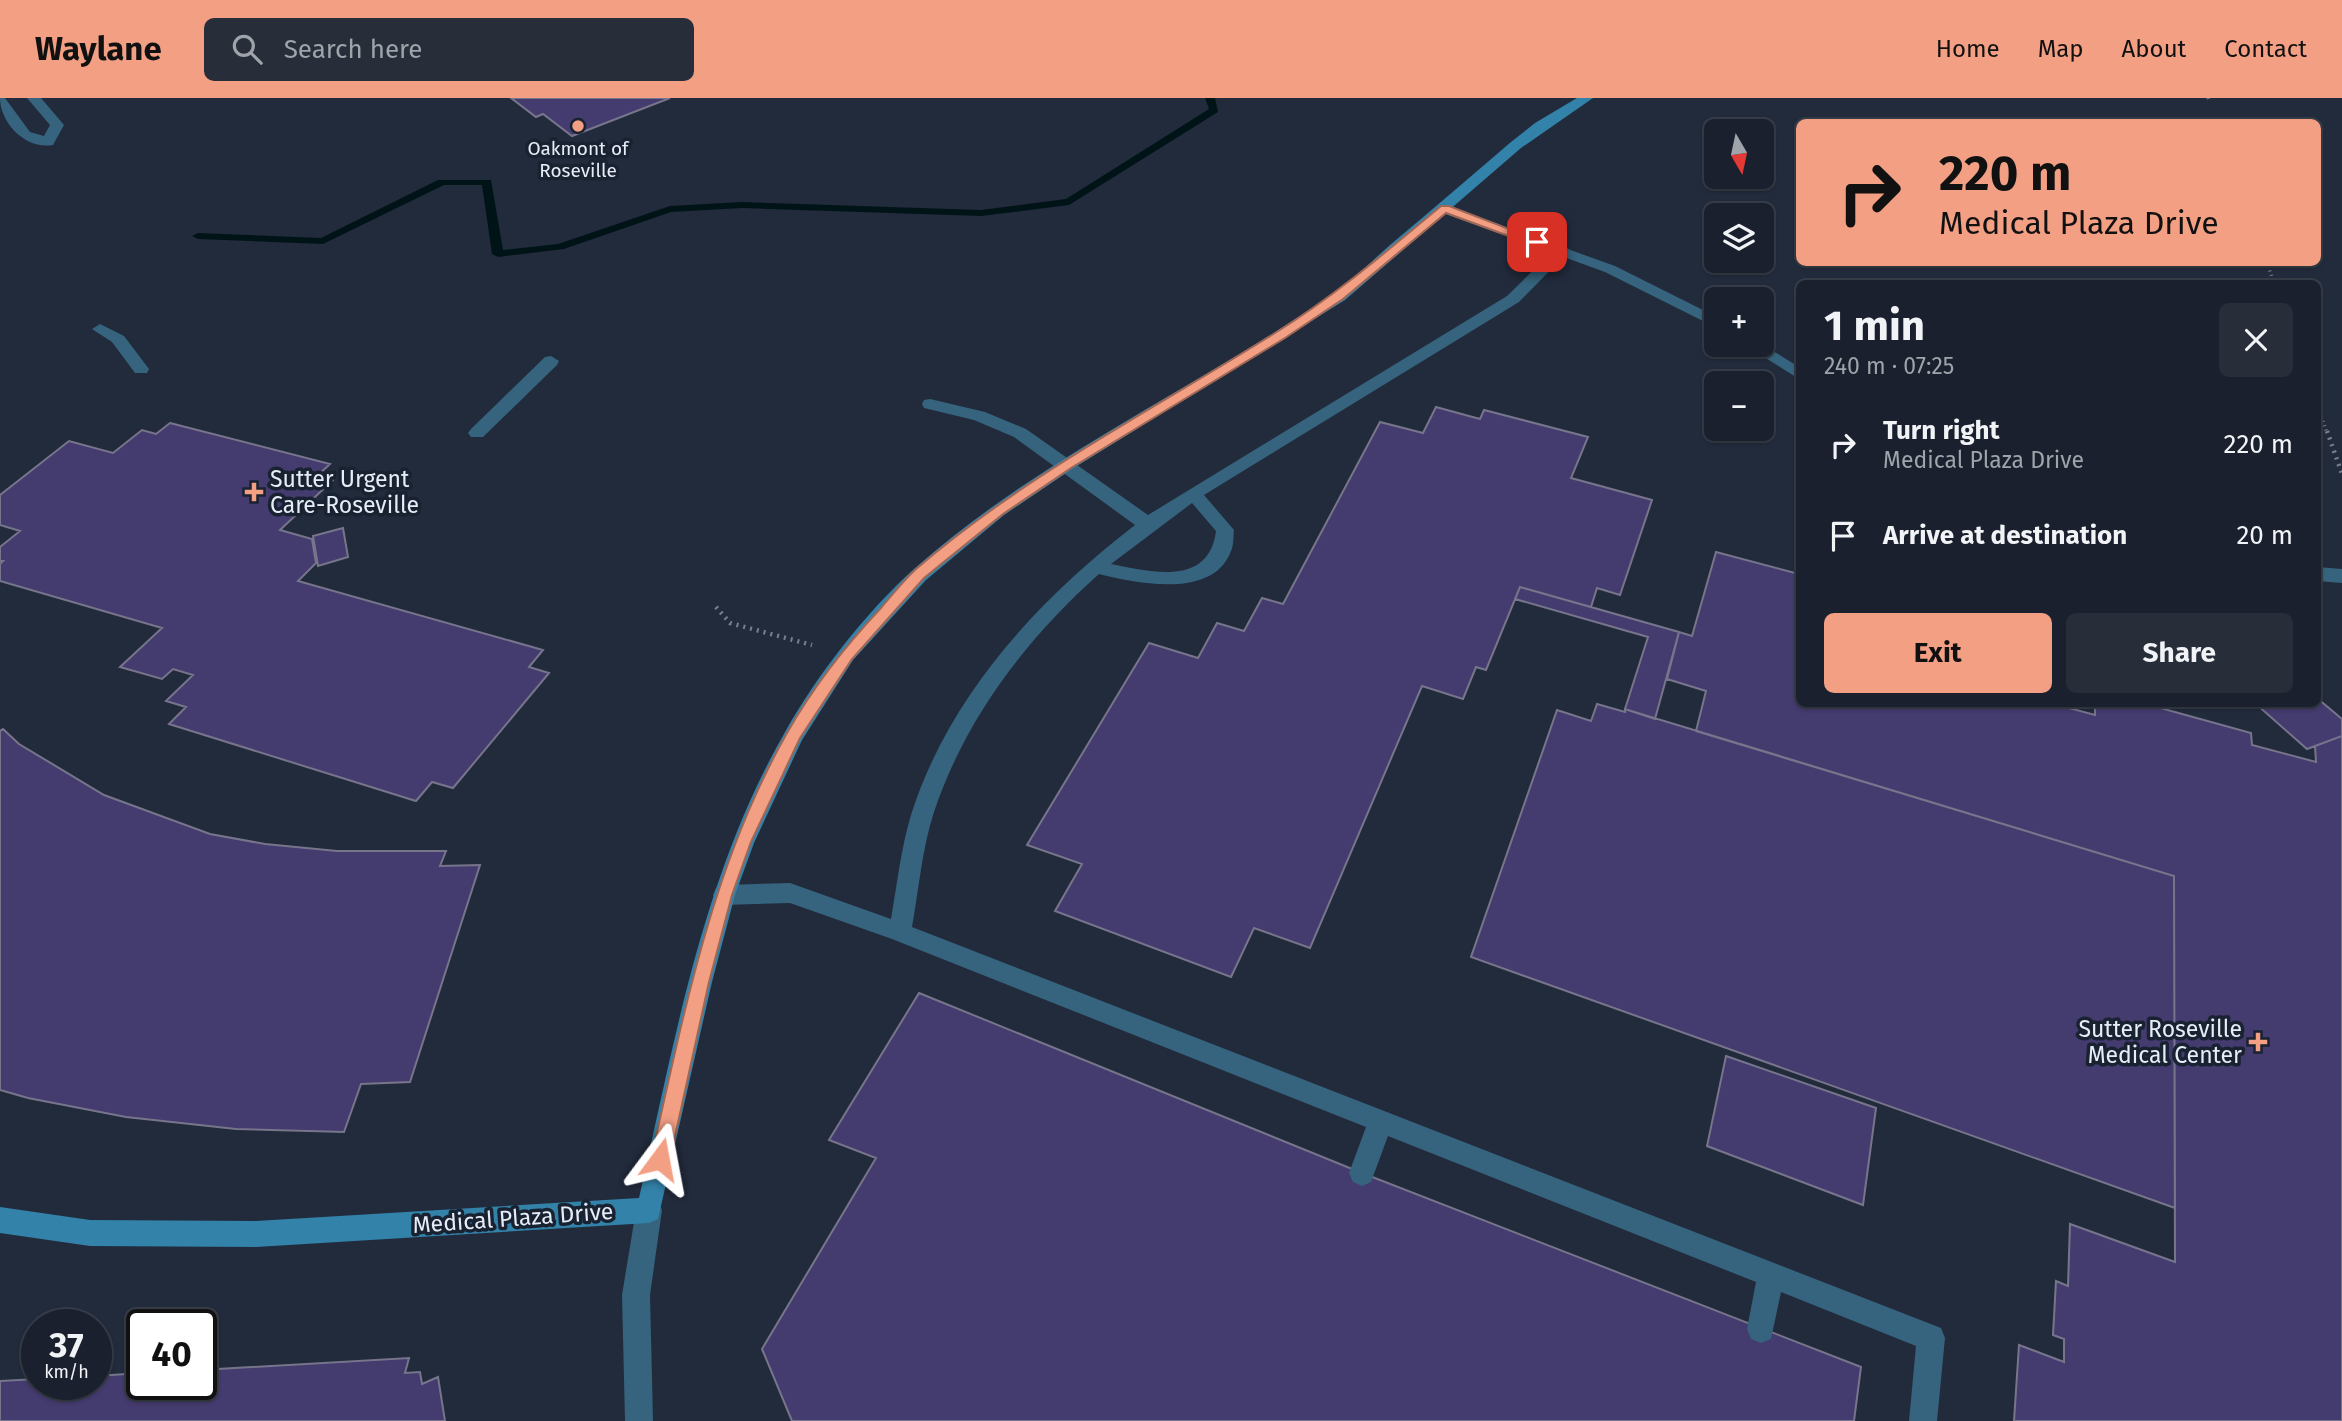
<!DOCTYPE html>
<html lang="en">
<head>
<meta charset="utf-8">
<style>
	:root { --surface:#1a202d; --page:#272d39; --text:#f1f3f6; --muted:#9fa3aa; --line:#383e49; --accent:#f39f84 }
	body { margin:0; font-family:"Fira Sans",sans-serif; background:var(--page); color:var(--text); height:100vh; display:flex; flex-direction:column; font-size:26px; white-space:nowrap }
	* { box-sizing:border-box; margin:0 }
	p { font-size:23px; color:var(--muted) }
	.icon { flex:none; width:38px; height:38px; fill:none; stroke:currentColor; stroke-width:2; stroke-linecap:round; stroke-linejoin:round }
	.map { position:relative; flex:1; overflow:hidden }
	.details { position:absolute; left:1796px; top:182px; width:525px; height:427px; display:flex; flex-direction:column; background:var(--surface); border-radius:10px; box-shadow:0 2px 5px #0004,0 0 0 2px var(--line) }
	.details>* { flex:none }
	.banner { position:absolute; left:1796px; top:21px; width:525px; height:147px; border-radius:10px; box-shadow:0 2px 5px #0004,0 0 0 2px var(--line); background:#f39f84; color:#111; overflow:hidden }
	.needle { width:46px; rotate:171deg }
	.controls { position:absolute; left:1704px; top:21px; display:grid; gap:14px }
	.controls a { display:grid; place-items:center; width:70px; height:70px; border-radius:10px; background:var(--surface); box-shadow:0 2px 5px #0004,0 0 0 2px var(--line); font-size:35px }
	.speed { position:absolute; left:21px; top:1211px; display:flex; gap:14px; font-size:35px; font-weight:700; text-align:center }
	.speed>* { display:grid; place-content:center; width:91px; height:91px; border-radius:50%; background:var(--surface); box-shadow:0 2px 5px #0004,0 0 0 2px var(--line); line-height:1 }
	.speed small { font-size:18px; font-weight:400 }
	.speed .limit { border:4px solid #111; border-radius:10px; background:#fff; color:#111 }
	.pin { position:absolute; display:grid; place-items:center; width:60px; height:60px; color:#fff; margin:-30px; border-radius:14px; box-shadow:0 4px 10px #0006 }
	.me { position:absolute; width:77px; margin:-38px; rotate:13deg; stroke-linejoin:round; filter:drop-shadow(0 0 5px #0008) }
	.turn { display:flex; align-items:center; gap:24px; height:147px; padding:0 28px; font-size:32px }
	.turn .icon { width:91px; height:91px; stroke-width:2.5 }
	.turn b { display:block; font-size:49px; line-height:60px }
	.round { display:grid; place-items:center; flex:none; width:74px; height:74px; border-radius:10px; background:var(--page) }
	.headline { display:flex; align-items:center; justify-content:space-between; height:119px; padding:0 28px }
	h1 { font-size:42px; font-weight:700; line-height:52px }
	.primary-button { display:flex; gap:14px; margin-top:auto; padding:14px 28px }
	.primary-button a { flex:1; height:80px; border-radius:10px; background:var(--accent); color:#111; font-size:28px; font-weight:700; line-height:80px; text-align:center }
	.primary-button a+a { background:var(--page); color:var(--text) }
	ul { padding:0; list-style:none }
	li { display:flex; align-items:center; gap:21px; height:91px; padding:0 28px }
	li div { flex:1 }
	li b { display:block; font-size:26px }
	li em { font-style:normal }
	header { display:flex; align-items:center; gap:42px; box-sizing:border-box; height:98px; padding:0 35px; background:var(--accent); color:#111 }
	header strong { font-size:33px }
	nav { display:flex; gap:38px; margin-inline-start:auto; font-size:24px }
	.search { width:490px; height:63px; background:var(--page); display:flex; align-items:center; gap:18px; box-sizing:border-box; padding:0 24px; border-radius:10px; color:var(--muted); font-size:26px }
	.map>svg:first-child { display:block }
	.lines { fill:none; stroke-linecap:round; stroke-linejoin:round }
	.stream { fill:#001417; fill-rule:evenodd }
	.building { fill:#443b6e; stroke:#77758b; stroke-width:2 }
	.path-far1 { stroke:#787f8e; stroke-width:3.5; stroke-dasharray:1 3.5; stroke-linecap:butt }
	.path { stroke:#787f8e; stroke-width:4.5; stroke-dasharray:2 5; stroke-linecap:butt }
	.lane { fill:#36637d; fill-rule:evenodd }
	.street { fill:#36637d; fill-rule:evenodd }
	.secondary { fill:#3382aa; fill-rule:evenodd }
	.route { fill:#f39f84; stroke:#9e6756; stroke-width:2 }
	.poi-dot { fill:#f39f84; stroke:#192231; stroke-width:2.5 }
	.labels { text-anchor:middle; stroke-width:7; stroke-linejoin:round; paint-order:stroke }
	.far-poi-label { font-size:19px; fill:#e7edf8; stroke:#192231 }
	.poi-label { font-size:23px; fill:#e7edf8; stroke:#192231; text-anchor:start }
	.street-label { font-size:23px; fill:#e7edf8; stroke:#192231 }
</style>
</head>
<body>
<header>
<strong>Waylane</strong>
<div class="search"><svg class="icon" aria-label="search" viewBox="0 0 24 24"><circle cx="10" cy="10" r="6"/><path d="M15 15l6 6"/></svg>Search here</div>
<nav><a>Home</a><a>Map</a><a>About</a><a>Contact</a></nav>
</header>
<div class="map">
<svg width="2342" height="1323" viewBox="0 0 2342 1323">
	<rect width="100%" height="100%" fill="#222b3c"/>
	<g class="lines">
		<path class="stream" d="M1205 0H1215L1218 14 1069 107 981 118 742 110 671 114 564 151 498 159 492 156 482 87H444L323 146 198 141 192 138 198 135 321 140 438 82H491L503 152 558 146 670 108 742 104 981 112 1066 101 1209 11Z"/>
	</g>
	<path class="building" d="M511 0H670L572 38 543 16 536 19Z
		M1436 309 1480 321 1484 312 1588 339 1571 380 1652 402 1620 497 1597 490 1591 509 1520 489 1486 572 1476 569 1463 601 1422 588 1310 850 1254 830 1231 879 1055 813 1082 766 1027 747 1149 545 1198 560 1217 525 1244 533 1262 500 1283 506 1380 324 1423 335Z
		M170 325 330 366 317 378 333 382 280 432 312 441 316 465 298 483 543 552 529 569 549 575 453 690 432 684 416 703 169 626 186 609 166 603 193 577 173 571 162 581 120 569 162 530 0 483V466L3 463H0V449L20 433 0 427V397L69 343 113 355 142 332 156 336Z
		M343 430 348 459 318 468 313 438Z
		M1716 454 1799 476V606H2054L2095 617V606H2146L2251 635 2252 647 2316 664 2315 648 2342 638V1323H2014L2019 1247 2064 1264V1241L2053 1237 2056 1183 2068 1188 2070 1126 2175 1164 2174 778 1696 633 1706 593 1667 581 1679 534 1692 538Z
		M1520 489 1679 534 1655 621 1625 611 1648 539 1515 501Z
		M2317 600 2342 621V638L2307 651 2256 606H2317Z
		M1597 606 1625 614V611L2174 778 2175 1110 1471 859 1557 612 1591 623Z
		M3 631 19 646 104 697 210 736 265 746 337 753H446L440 768 480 767 410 984 361 986 344 1034 236 1031 126 1019 28 1000 0 992V633Z
		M919 895 1362 1075 1861 1269 1854 1323H792L762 1251 876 1060 829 1042Z
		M1726 958 1876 1010 1863 1107 1707 1048Z
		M409 1260 405 1275 420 1274 422 1286 438 1279 445 1323H0V1283L37 1281V1286H96V1278L142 1275V1286H201V1272Z"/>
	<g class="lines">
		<path class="path-far1" d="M2208 0 2209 3
			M2216 21 2217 24
			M2267 164 2274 186
			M2317 306 2327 335"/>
		<path class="path" d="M2327 333 2342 376
			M716 509 730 525 812 547"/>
		<path class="lane" d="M0 0H5L30 34 44 38 50 27 27 0H41L64 27 53 47C26 52 0 25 0 0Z
			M1562 147 1570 152 1567 155 1519 204 1204 397 1234 432C1233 439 1234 447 1231 453 1213 502 1136 485 1099 476 1026 541 965 621 934 714 922 751 919 790 912 829L1941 1230 1945 1240 1937 1323H1909L1916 1248 1781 1194 1771 1241 1761 1245 1751 1241 1747 1231 1756 1184 1388 1038 1371 1084 1362 1088 1353 1084 1349 1075 1366 1029 892 841 790 805 724 807 716 804 713 797 716 790 724 787 790 785 891 821C897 786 901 750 911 717 949 597 1038 502 1135 427L1014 339 974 322 924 310 922 306 924 302 930 301 985 314 1026 331 1148 417 1507 198 1557 149ZM1192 405 1216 433C1209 489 1151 474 1111 466Z
			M100 226 124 238 149 271 147 275H135L112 244 92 231Z
			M551 258 559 263 557 267 483 339H471L468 335 471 331 545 259Z
			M649 1099 658 1103 662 1112 650 1197 653 1323H625L622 1197 636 1112 640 1103Z"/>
		<path class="street" d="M1445 107 1615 168 1717 219V230L1605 174 1440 114 1438 111 1440 108Z
			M1762 246 1799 269V281L1745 247Z
			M2317 469 2342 471V485L2317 483Z"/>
		<path class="secondary" d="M1577 0H1593L1521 50 1345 202 1072 371 1004 417 926 482 853 562 802 642 754 745 735 797 712 884 658 1121 649 1125 256 1149 90 1148 0 1135V1109L90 1122 256 1123 639 1100C675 941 703 777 785 634 817 577 866 514 914 471 1039 360 1193 292 1330 198 1351 183 1371 164 1390 147 1431 113 1471 78 1511 44L1535 25Z"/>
	</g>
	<path class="route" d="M1441 108H1449L1543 144 1533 147 1446 115 1343 201 1285 240 1071 370 1003 416 924 480 852 561 800 640 751 744 732 797 709 884 670 1061 667 1068 660 1071 653 1068 651 1061C684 915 712 767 787 635 813 589 845 548 881 510 892 497 903 483 916 471 1025 377 1154 311 1275 235 1335 198 1387 153 1441 108Z"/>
	<g class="poi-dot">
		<circle cx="578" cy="28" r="7"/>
		<path d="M250.5 383.5h7v7h7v7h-7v7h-7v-7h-7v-7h7z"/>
		<path d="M2254.5 933.5h7v7h7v7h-7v7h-7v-7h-7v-7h7z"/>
	</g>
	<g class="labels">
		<g class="far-poi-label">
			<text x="578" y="57">Oakmont of<tspan x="578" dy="22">Roseville</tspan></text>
		</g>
		<g class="poi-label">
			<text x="270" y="389">Sutter Urgent<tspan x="270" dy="26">Care-Roseville</tspan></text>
			<text x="2242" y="939" text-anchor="end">Sutter Roseville<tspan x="2242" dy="26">Medical Center</tspan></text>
		</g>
		<g class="street-label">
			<text transform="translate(513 1120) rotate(-4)" y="8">Medical Plaza Drive</text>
		</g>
	</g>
</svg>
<div class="controls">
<a><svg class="needle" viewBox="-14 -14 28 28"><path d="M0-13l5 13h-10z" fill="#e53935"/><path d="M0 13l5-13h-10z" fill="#9fa3aa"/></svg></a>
<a><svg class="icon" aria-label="layers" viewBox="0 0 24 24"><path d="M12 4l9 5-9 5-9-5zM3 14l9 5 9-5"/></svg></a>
<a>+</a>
<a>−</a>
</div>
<div class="speed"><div>37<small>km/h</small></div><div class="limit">40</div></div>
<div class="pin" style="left:1537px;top:144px;background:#d93025"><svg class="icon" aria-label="arrive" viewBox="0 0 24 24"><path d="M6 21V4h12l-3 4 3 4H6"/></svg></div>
<svg class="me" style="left:660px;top:1061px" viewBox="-20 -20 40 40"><path d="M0-17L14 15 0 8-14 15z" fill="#f39f84" stroke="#fff" stroke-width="4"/></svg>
<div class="banner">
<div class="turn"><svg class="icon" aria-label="right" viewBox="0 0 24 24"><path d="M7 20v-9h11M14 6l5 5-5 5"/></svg><div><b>220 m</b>Medical Plaza Drive</div></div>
</div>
<section class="details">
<div class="headline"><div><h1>1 min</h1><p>240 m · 07:25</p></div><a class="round"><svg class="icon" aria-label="close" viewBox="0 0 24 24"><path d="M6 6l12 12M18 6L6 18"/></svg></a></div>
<ul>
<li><svg class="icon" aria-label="right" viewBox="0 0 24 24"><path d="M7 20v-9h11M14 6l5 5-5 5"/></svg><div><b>Turn right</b><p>Medical Plaza Drive</p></div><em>220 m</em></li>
<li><svg class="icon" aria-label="arrive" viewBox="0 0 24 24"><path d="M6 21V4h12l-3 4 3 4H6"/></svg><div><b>Arrive at destination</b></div><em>20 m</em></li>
</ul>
<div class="primary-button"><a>Exit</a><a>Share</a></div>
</section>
</div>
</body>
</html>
